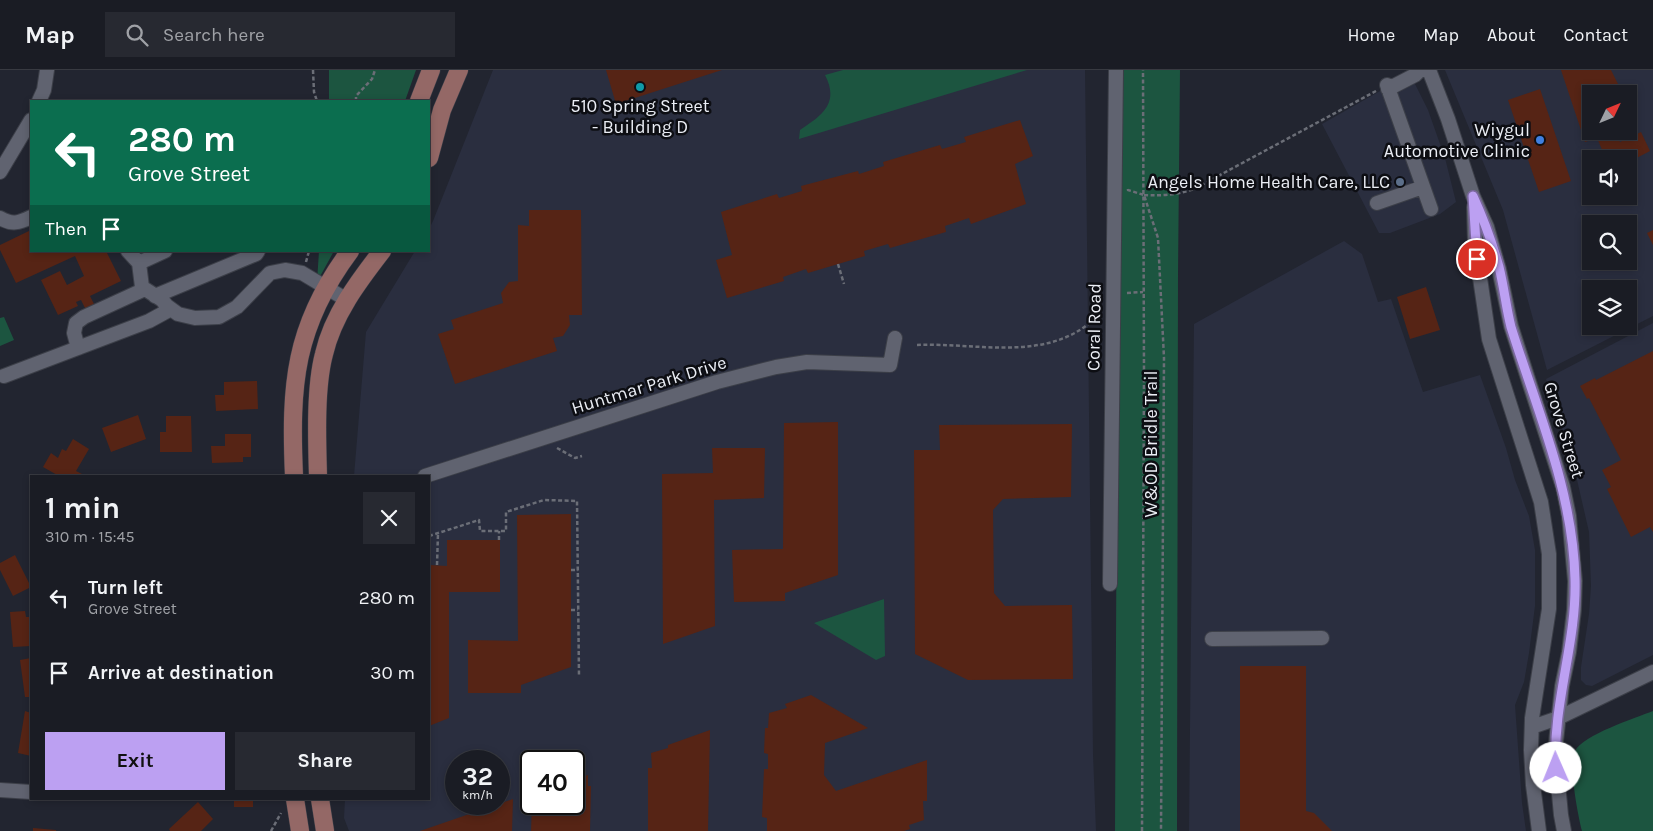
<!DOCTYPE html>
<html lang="en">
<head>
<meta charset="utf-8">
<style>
	:root { --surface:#1a1c24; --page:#272931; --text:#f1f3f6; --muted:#9fa1a6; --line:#383a41; --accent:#bca0f2 }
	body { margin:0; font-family:Karla,sans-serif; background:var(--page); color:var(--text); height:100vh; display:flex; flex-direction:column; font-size:19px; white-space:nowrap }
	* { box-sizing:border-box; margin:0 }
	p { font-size:16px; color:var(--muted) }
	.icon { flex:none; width:28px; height:28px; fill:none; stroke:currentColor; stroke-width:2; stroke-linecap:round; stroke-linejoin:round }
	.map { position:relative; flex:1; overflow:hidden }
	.details { position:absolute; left:30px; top:405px; width:400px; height:325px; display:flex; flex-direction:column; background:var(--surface); border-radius:0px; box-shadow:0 2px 8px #0003,0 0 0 1px var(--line) }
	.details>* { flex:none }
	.guide { position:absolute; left:30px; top:30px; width:400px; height:152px; border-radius:0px; box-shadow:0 2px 8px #0003,0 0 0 1px var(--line); background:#0b6e4f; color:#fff; overflow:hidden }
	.needle { width:32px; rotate:47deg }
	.controls { position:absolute; left:1582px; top:15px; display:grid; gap:10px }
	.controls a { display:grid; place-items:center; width:55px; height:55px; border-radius:0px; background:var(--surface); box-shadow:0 2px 8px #0003,0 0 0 1px var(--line); font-size:25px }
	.speed { position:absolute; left:445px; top:680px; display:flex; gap:10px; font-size:25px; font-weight:700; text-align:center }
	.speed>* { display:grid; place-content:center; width:65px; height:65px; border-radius:50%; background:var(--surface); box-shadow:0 2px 8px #0003,0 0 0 1px var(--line); line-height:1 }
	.speed small { font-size:12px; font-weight:400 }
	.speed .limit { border:2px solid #111; border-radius:8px; background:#fff; color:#111 }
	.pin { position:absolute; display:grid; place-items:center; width:42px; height:42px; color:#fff; margin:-21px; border:2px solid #fff; border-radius:50%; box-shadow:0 1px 5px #0007 }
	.me { position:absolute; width:55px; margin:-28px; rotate:359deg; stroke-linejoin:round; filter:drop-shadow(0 0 4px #0008) }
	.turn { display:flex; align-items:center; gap:18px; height:105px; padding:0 15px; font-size:22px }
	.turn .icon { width:65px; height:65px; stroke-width:2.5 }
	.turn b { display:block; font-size:35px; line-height:42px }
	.then { display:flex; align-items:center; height:48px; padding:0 15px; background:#0003; gap:10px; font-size:19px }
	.round { display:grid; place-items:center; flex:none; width:52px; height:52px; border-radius:0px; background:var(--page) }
	.head { display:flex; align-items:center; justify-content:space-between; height:85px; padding:0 15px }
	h1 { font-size:30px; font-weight:700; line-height:38px }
	.cta { display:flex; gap:10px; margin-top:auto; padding:10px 15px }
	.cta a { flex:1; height:58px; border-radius:0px; background:var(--accent); color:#111; font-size:20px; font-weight:700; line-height:58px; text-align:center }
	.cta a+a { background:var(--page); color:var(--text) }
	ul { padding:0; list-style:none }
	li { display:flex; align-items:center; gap:15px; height:75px; padding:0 15px }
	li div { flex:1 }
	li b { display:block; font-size:19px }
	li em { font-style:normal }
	header { display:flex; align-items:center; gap:30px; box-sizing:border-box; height:70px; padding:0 25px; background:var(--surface); border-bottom:1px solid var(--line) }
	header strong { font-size:24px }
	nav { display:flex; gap:28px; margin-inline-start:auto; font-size:18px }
	.search { width:350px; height:45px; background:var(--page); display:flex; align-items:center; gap:12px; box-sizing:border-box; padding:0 18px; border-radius:0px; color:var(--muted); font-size:19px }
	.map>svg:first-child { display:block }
	.built { fill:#2a2e3f; fill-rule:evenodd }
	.green { fill:#1c5540 }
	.building { fill:#562415 }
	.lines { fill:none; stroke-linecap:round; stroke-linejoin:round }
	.minor-casing { stroke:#3c3f48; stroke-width:16 }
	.major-casing { stroke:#3c3f48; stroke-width:19 }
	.path { stroke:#6b6e77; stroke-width:2.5; stroke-dasharray:4 2.5; stroke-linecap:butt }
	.minor { stroke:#606370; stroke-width:14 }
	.major { stroke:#946866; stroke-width:18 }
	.route-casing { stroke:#7a689d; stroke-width:12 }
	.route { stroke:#bca0f2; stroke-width:9 }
	.culture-dot { fill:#0f9aa8; stroke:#0d0e13; stroke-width:2 }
	.shop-dot { fill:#3f7fe0; stroke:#0d0e13; stroke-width:2 }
	.service-dot { fill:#5c6f8a; stroke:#0d0e13; stroke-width:2 }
	.labels { text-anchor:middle; stroke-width:5; stroke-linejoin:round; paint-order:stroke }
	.poi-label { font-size:18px; fill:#ebeef5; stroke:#0d0e13; text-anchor:end }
	.street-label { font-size:18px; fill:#ebeef5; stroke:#0d0e13 }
</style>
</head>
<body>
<header>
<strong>Map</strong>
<div class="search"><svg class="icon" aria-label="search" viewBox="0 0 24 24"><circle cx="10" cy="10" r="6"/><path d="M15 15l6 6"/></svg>Search here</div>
<nav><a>Home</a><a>Map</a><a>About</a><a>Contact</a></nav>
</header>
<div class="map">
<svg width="1653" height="761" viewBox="0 0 1653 761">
	<rect width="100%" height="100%" fill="#222530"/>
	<path class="built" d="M493 0H1085L1093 684 1096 761H349L344 748 345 729H429V406H354L366 262 415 181H429V159L433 151ZM456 691H499V734H456ZM531 691H574V734H531Z
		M1445 0H1653V246L1547 300 1503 140ZM1591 24H1629V61H1591ZM1591 89H1629V126H1591ZM1591 154H1629V191H1591ZM1591 219H1629V256H1591Z
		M1410 4 1428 40 1445 88 1456 132 1440 144 1390 163H1379L1322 54Z
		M1344 171 1362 184 1378 232 1391 229 1423 322 1480 305 1506 378 1515 410 1529 446 1535 480V536L1529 583 1524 612 1515 635 1522 733 1526 761H1189L1194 254Z
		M1653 253V585L1592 616 1586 615 1581 610V597L1589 544 1591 516 1589 462 1572 388 1546 309Z"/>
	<path class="green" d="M329 0H416L405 31H329Z
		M843 0H1027L799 69 800 60C821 46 840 34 825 5Z
		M1119 0H1180L1178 205 1177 761H1115Z
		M319 181H334L317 212Z
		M4 247 14 270 0 276V248Z
		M884 529 885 586 876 590 814 553Z
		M1653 641V761H1582C1578 745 1568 695 1575 681 1583 665 1635 648 1653 641Z"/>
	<path class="building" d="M606 0H722L616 34Z
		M1561 0H1611L1623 24H1591V61H1614L1620 72 1641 62 1650 81 1629 92V89H1606L1597 68 1585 72Z
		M1540 19 1571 111 1539 122 1508 30Z
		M1020 50 1033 86 1015 94 1026 134 971 154 969 148 945 156 946 162 890 178 888 174 864 181 865 186 808 203 806 199 783 207 784 211 727 228 716 190 732 185 721 142 777 124 779 128 802 121 801 116 858 101 859 104 884 96 883 92 940 75 942 79 966 72 964 67Z
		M529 140H581L582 245H569L570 255 563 266 553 268 557 281 455 314 438 264 454 259 451 250 503 233 501 223 509 212 518 211V155L529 156Z
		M31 160V181H106L121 211 90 226 97 240 88 244 81 230 76 232 78 236 58 245 41 210 60 201 67 215 84 206 75 186 16 213 0 180V175Z
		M1653 160V175L1647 163Z
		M1426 217 1440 260 1410 269 1397 227Z
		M1653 281V462L1650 457 1631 467 1607 419 1611 417 1602 400 1621 390 1589 328 1587 329 1580 316 1595 308 1596 310Z
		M257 311 258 339 216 341 215 325H224V312Z
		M138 345 146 369 111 382 102 358Z
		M166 346H191L192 382H160V362H166Z
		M838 352V505L785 523V531L734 532 732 480 783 479 784 353Z
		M1072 354 1071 427 1003 429 993 440 994 523 1005 536 1072 535 1073 609 968 610 915 584 914 380H940L939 355Z
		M225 364H251V387H243V392L212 393 211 376H225Z
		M73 369 89 379 76 401 82 404 80 406H59L43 397 51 383 58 388 62 379 66 381Z
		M712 378H765L764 428 714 430 715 556 663 574 662 404 713 403Z
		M571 444V597L521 615V623H468V570L518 571 517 445Z
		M447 470H500V522H449V648L429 656V495L447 496Z
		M15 485 31 517 13 526 0 500V493Z
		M25 541 26 547H31V576L13 577 10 542Z
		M31 588V627H25L20 590Z
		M1240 596H1306V741L1314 743 1332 761H1240Z
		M811 625 868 658 825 673 824 705 836 721 927 690V731H923L924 750 909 755 910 759 904 761H767V748L762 747 764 699H768V684L764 683 765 658H768L769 643 787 638 785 634Z
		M25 641 31 643V686L18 683Z
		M710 660 708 761H648V698H652L651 683 668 678V675Z
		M588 705V716H591L590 761H531L532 734H574V711Z
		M234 729H253V737H234Z
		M513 729 512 761H420Z
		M198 732 213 749 201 761H170L169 759Z
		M33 758 56 760V761H33Z"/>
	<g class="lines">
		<g class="minor-casing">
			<path id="minor" d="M1429 0 1448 49 1473 126 1487 157 1499 199 1511 256 1563 417 1569 446 1575 511 1574 540 1569 582 1562 616 1555 681 1561 745 1564 761
				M1387 15 1431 139
				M1388 19 1415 5 1420 0
				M39 31 44 20 47 0
				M0 102 31 50
				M1377 133 1423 117
				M1474 137 1475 174 1489 269 1541 432 1549 484V539L1532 648 1531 680 1533 715 1539 761
				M0 148C12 155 19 153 31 147
				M128 181 139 193 142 217 162 230 167 236 178 244 195 248 219 247 237 237 270 203 285 200 302 203 347 230
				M139 193 165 181
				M155 226 256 184 258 181
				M78 278 74 263 76 253 84 247 145 219
				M4 306 149 251 171 239
				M425 406 717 312 776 297 807 292 890 295 895 268
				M1110 514 1116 0
				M1212 569 1322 568
				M1532 657 1558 648 1653 602
				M0 720 31 722"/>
		</g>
		<g class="major-casing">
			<path id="major" d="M419 31 431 0
				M429 88 442 40 459 0
				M294 406C290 315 294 256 350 181
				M318 406C317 370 315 318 324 284 333 245 358 212 382 181
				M295 729 300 761
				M320 729 325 761"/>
		</g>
		<path class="path" d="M313 0 314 22 317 31
			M356 31V26L372 9 375 0
			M1128 119V120L1144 125 1158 168 1164 288 1161 761
			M1144 125C1162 126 1177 125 1194 119L1376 21
			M306 192 309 181
			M838 194 844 214
			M1127 223 1143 222
			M917 275C977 272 1053 295 1100 243
			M557 378 575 388 582 386
			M429 466 479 450 480 461H506V442L544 430 577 431 579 606
			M499 470V461
			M437 495 438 463
			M571 500H578
			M571 540H578
			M271 761 281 743
			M1142 761 1144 303 1143 0"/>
		<use href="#minor" class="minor"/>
		<use href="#major" class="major"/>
	</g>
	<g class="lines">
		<g class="route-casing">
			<path id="route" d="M1477 189 1473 126C1484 150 1492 172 1499 197 1504 217 1506 237 1511 257 1537 340 1573 421 1575 509 1577 573 1552 634 1556 698"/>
		</g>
		<use href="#route" class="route"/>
	</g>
	<circle class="culture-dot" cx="640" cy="17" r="5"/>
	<circle class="shop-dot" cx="1540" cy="70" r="5"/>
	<circle class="service-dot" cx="1400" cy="112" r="5"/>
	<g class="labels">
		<g class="poi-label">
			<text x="640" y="42" text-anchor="middle">510 Spring Street<tspan x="640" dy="21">- Building D</tspan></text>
			<text x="1530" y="66">Wiygul<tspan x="1530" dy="21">Automotive Clinic</tspan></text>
			<text x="1390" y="118">Angels Home Health Care, LLC</text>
		</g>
		<g class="street-label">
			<text transform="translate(1094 257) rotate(-89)" y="6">Coral Road</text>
			<text transform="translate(649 315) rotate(-17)" y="6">Huntmar Park Drive</text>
			<text transform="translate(1564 360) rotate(73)" y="6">Grove Street</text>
			<text transform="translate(1151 374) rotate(-90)" y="6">W&amp;OD Bridle Trail</text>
		</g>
	</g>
</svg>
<div class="controls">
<a><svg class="needle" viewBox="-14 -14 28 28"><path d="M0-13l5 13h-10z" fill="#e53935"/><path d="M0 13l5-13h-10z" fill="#9fa1a6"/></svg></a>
<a><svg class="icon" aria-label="sound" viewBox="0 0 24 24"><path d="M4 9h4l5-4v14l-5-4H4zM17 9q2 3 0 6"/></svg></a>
<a><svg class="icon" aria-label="search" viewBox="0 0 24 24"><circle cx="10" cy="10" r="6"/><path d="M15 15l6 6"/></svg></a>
<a><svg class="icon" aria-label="layers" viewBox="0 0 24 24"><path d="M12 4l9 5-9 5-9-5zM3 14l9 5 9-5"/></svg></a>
</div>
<div class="speed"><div>32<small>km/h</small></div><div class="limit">40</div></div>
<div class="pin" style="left:1477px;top:189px;background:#d93025"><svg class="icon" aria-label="arrive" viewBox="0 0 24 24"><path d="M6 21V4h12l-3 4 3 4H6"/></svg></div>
<svg class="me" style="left:1556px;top:698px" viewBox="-20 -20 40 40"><circle r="19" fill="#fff"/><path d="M0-13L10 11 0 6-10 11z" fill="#bca0f2"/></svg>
<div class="guide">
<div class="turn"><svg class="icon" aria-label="left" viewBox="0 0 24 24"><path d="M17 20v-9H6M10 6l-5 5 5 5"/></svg><div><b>280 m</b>Grove Street</div></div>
<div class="then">Then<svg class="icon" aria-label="arrive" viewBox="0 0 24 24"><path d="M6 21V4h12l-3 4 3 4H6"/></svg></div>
</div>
<section class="details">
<div class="head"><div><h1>1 min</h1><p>310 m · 15:45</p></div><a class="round"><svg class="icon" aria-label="close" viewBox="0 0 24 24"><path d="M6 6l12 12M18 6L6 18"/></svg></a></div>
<ul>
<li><svg class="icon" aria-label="left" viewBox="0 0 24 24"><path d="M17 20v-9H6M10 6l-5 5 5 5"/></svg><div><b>Turn left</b><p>Grove Street</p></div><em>280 m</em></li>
<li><svg class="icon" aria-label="arrive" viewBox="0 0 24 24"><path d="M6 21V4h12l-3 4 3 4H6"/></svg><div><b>Arrive at destination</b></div><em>30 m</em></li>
</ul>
<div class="cta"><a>Exit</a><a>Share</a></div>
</section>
</div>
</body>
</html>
